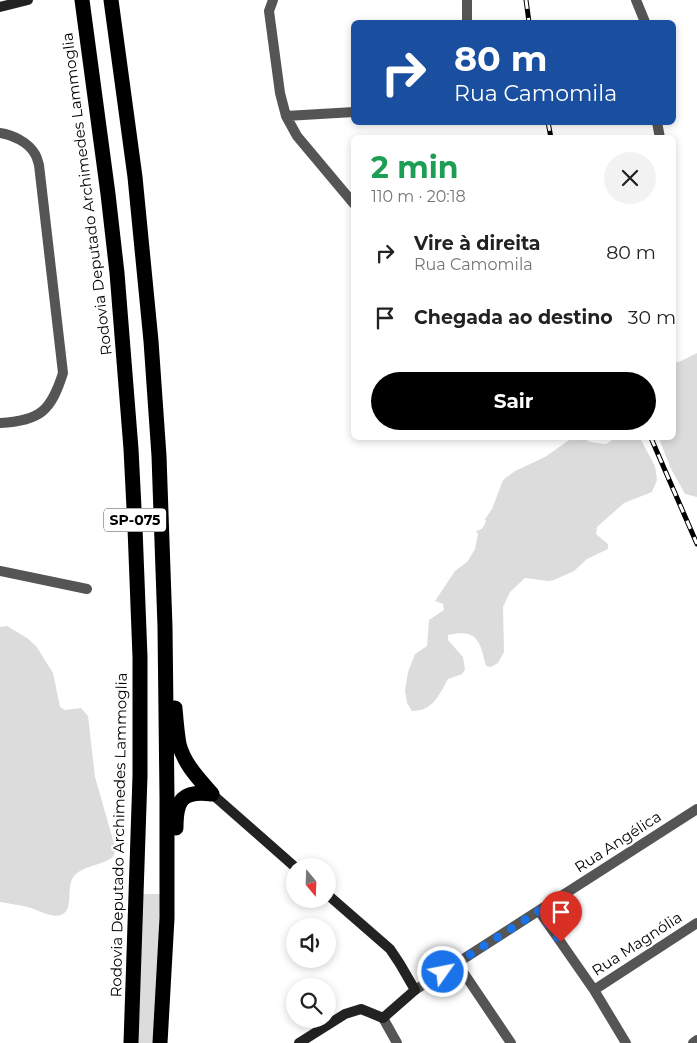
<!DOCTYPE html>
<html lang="pt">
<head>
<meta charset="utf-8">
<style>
	:root { --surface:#fff; --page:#f2f2f2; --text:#222; --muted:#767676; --accent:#000 }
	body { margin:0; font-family:Montserrat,sans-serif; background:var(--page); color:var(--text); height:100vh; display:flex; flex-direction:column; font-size:19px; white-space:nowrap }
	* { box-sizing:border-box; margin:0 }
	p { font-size:16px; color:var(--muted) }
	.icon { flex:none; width:28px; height:28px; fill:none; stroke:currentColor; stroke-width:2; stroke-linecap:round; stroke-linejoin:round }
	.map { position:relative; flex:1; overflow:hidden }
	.panel { position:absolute; left:351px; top:135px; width:325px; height:305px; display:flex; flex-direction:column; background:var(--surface); border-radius:8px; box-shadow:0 2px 8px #0003 }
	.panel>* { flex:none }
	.top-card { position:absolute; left:351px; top:20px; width:325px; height:105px; border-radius:8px; box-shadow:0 2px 8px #0003; background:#1a4fa0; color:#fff; overflow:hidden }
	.needle { width:32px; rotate:161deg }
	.fabs { position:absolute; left:286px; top:858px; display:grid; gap:10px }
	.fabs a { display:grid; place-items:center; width:50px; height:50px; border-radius:50%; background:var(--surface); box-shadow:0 2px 8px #0003; font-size:25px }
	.pin { position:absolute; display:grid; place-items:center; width:42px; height:42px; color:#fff; margin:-51px -21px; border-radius:50% 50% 50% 0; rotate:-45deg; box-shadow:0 0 5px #0007 }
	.pin .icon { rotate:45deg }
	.me { position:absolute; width:55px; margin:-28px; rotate:57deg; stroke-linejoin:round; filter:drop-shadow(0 0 4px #0008) }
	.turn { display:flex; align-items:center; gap:18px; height:105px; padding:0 20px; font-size:22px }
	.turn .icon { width:65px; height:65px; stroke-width:2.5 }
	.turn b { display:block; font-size:35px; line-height:42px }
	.round { display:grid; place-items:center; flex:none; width:52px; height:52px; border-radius:26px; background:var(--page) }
	.headline { display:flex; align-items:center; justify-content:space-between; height:85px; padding:0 20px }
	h1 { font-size:30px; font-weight:700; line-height:38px; color:#1e9e55 }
	.action { display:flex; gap:10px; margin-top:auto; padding:10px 20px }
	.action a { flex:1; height:58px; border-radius:30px; background:var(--accent); color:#fff; font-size:20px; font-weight:700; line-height:58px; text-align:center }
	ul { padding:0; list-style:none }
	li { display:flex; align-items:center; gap:15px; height:65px; padding:0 20px }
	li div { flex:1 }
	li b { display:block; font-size:19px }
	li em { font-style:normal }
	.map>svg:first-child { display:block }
	.green { fill:#dcdcdc }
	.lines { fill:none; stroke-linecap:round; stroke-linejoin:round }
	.street { stroke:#555; stroke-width:10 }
	.secondary { stroke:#222; stroke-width:10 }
	.highway { stroke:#000; stroke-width:15 }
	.rail-casing { stroke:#000; stroke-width:5 }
	.rail { stroke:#fff; stroke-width:3; stroke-dasharray:9; stroke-linecap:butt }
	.route { stroke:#1a73e8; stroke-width:9; stroke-dasharray:0 16.2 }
	.labels { text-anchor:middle; stroke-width:4.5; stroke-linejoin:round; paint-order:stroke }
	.shield { fill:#fff; stroke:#4c4c4c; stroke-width:1 }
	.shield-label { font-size:14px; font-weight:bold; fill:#000 }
	.street-label { font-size:15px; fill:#000; stroke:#fff }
</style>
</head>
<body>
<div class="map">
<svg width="697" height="1043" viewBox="0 0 697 1043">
	<rect width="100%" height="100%" fill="#fff"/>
	<path class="green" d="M697 353V497L685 494 670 467 659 438H674V363L681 361Z
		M572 438H583L590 442 606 444 615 438H640L655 466 657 480 652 492 624 503 597 527 596 534 608 544V549L587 559 574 571 554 580 548 581 525 578 510 592 503 607 504 652 498 663 491 667 486 666C480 642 478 628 448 635V640L463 657 465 670 462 674 448 679C439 695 433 711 412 711L407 703 405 691 408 672 415 654 427 646 429 620 444 610 443 604 435 601 455 571 467 562 475 549 478 534 476 531C482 530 484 527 486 521L485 519 492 509 503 480 515 471 545 457Z
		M7 626 27 638 36 646 53 673 60 707 65 710 81 708 88 716 95 777 115 847C115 850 115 852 114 855 110 864 83 865 74 876 65 887 75 910 61 915 51 918 40 911 31 908 21 905 10 904 0 902V627Z
		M142 894H161L155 1043H135Z"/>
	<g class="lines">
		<path class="street" d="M273 0 269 11 280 93 286 116 297 136 354 204
			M467 0V22
			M636 0 645 22
			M286 116 354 112
			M657 122 660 138
			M0 133C13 135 28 142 35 154 37 157 38 162 39 165L63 373C51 411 40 421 0 423
			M0 571 87 589
			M539 911 594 990 626 1043
			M457 963 511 1043
			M415 990 697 809
			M594 990 697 923
			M383 1018 397 1043
			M693 1043 697 1040"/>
		<path class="secondary" d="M0 7 28 0
			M212 794 295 867
			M299 1043 345 1014 361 1009 383 1018 415 990 400 964 390 949 328 895"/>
		<path class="highway" d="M82 0 108 194 117 273 131 449 135 528 140 657V776L131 1043
			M111 0 135 177 151 341 159 456 165 627 167 798V918L160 1043
			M175 708C176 720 177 733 179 744 184 764 199 779 212 794
			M176 828C176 800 182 790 212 794"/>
		<g class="rail-casing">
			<path id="rail" d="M526 0 529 22
				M548 122 551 138
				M651 438 697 544"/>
		</g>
		<use href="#rail" class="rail"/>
	</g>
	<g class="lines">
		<path class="route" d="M443 972 539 911 561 942"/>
	</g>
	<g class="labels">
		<rect class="shield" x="104" y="508.5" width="62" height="23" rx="4"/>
		<g class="shield-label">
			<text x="135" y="525">SP-075</text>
		</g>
		<g class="street-label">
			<text transform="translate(87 194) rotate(-97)" y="5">Rodovia Deputado Archimedes Lammoglia</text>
			<text transform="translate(119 835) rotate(-89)" y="5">Rodovia Deputado Archimedes Lammoglia</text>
			<text transform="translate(618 842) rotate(-33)" y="5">Rua Angélica</text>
			<text transform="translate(637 944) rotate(-33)" y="5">Rua Magnólia</text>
		</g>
	</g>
</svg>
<div class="fabs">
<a><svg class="needle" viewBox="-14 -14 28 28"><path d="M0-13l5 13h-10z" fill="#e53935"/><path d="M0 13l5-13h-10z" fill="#767676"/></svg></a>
<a><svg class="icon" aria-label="sound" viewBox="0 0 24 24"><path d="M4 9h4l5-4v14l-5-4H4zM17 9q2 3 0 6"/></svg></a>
<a><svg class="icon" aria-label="search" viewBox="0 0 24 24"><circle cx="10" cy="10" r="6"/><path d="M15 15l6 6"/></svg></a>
</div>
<div class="pin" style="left:561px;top:942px;background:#d93025"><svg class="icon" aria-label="arrive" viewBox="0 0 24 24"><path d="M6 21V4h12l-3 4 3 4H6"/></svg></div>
<svg class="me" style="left:443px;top:972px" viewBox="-20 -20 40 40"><circle r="17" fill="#1a73e8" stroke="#fff" stroke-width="3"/><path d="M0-11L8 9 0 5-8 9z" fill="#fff"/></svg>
<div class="top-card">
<div class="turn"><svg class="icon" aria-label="right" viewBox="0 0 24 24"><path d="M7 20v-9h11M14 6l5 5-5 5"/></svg><div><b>80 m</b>Rua Camomila</div></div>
</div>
<section class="panel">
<div class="headline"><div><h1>2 min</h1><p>110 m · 20:18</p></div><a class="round"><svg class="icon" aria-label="close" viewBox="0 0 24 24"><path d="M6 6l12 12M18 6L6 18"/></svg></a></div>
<ul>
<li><svg class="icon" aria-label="right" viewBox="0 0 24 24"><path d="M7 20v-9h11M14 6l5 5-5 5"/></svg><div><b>Vire à direita</b><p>Rua Camomila</p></div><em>80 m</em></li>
<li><svg class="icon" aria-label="arrive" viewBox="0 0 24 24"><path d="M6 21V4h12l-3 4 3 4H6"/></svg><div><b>Chegada ao destino</b></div><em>30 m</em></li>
</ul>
<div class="action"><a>Sair</a></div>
</section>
</div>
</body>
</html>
